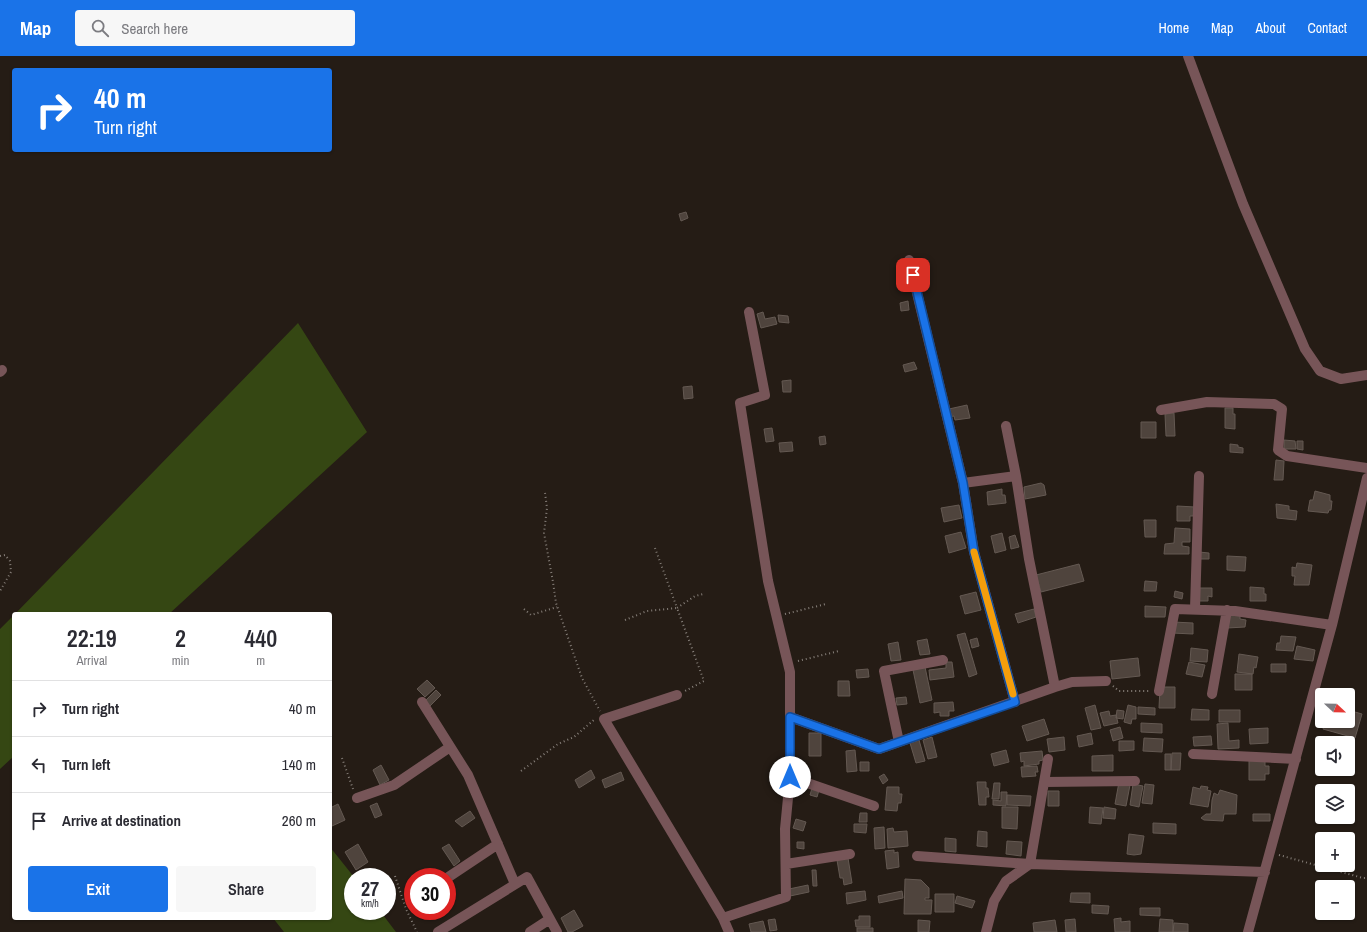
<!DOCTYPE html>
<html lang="en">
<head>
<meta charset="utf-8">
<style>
	:root { --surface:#fff; --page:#f7f7f7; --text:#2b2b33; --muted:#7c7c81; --line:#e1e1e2; --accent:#1a73e8 }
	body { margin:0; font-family:"Archivo Narrow",sans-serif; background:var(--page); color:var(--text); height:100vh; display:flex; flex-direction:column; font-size:15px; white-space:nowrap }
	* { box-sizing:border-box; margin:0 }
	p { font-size:13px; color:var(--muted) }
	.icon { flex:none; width:22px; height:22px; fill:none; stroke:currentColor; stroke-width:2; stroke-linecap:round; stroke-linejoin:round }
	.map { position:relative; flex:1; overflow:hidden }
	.sheet { position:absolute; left:12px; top:556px; width:320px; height:308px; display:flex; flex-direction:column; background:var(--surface); border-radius:4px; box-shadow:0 1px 3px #0004 }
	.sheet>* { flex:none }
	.top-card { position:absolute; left:12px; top:12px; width:320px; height:84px; border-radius:4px; box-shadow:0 1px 3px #0004; background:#1a73e8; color:#fff; overflow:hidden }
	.needle { width:26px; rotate:112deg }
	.fabs { position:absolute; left:1315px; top:632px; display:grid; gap:8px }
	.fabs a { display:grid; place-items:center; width:40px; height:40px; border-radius:4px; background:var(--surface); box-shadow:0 1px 3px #0004; font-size:20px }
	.speed { position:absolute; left:344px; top:812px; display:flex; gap:8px; font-size:20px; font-weight:700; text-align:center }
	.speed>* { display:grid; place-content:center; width:52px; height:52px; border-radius:50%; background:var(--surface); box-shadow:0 1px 3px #0004; line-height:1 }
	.speed small { font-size:10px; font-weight:400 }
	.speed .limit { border:6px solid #d22; background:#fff; color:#111 }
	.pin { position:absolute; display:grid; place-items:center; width:34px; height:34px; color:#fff; margin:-17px; border-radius:8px; box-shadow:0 2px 6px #0006 }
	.me { position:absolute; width:44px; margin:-22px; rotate:0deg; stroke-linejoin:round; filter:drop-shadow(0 0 3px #0008) }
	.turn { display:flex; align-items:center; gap:14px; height:84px; padding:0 16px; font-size:18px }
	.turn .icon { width:52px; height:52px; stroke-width:2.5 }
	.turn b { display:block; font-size:28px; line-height:34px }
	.eta { display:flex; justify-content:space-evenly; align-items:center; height:68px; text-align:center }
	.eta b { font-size:24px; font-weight:600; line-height:28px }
	.action { display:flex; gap:8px; margin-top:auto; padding:8px 16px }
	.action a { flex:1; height:46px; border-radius:4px; background:var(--accent); color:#fff; font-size:16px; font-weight:600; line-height:46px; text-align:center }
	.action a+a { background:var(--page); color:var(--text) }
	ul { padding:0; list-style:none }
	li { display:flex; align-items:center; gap:12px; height:56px; padding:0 16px; border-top:1px solid var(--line) }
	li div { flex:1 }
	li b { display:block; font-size:15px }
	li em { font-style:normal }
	header { display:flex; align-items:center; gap:24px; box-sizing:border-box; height:56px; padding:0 20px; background:var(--accent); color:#fff }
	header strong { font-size:19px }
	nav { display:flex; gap:22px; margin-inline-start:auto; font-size:14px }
	.search { width:280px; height:36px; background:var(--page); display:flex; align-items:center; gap:10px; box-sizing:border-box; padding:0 14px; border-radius:4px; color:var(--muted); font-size:15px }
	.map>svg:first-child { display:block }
	.green { fill:#354713 }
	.building { fill:#4f443d; stroke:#645952 }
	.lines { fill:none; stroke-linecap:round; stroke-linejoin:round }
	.path { stroke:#867f79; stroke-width:2; stroke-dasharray:1 3; stroke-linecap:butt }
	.minor { stroke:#775558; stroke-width:10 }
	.route-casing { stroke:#114b97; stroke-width:10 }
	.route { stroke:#1a73e8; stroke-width:7 }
	.slow { stroke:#f59e0b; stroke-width:7 }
</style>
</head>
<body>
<header>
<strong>Map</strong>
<div class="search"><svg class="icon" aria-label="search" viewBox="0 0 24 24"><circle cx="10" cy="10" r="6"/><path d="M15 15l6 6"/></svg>Search here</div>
<nav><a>Home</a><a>Map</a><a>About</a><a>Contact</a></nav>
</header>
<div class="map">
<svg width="1367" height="876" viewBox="0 0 1367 876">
	<rect width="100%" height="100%" fill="#251c15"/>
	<path class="green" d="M298 267 367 376 169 558H15Z
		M14 559V700L0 713V573Z
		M330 791 354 821 353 855H380L396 876H284L273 862H330Z"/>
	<path class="building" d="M686 156 688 162 681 165 679 158Z
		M908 245 909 254 901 255 900 247Z
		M763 256 765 263 775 261 777 268 761 272 757 258Z
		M778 259 788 260 789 267 779 266Z
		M914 306 917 313 905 316 903 309Z
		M791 324V336H783L782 325Z
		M692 330 693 342 684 343 683 331Z
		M967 349 970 362 955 364 954 360 949 361V353Z
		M1225 352H1233V358H1235V373L1225 372Z
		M1174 357 1175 380H1166L1165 358Z
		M1141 366H1156V382H1141Z
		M772 372 774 385 766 386 764 373Z
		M825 380 826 388 820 389 819 381Z
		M1284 384 1295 385 1296 393H1284Z
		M1297 385H1303V394L1297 393Z
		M792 386 793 395 780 396 779 387Z
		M1230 388 1238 389V391L1243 392V397L1230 396Z
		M1276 404 1284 405 1283 424H1274Z
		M1041 427 1044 429 1046 439 1025 443 1024 431Z
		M1002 433V439H1005L1006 447 988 449 987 436Z
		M1315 435 1330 439V445H1332L1331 454H1329L1328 457 1308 455 1310 444H1313Z
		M1276 448 1289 450V454L1297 455 1296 464 1277 462Z
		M959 449 962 462 944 466 941 452Z
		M1177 450 1195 451 1193 460H1190V465H1177Z
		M1144 464H1156V481H1145Z
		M1175 472 1190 473V486H1182V490L1189 491V498H1164L1165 488 1174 487Z
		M961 476 966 492 949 497 945 480Z
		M1002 477 1006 494 995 497 991 480Z
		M1015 479 1019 491 1011 493 1009 481Z
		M1199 496 1209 497V503H1199Z
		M1227 500 1246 501 1245 515 1227 514Z
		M1297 507 1312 509 1309 529H1294L1295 520H1292V511L1296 512Z
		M1079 508 1084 525 1041 536 1036 519Z
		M1145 525 1157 526 1156 535H1144Z
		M1250 531 1264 532V538H1266V545H1250Z
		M1199 532H1212V541L1208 540V545H1198Z
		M1175 535 1183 537 1182 543 1174 541Z
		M976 536 981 554 965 558 960 540Z
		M1145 550 1166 551 1165 561H1145Z
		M1034 553 1036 561 1018 567 1015 558Z
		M1229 557 1240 558V563L1246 564 1245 571 1227 572Z
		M1173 566 1193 567V578L1172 577Z
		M965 577 977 618 969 621 957 579Z
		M1281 580 1296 581 1293 595 1276 594 1277 587H1280Z
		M977 582 979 590 972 592 970 584Z
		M927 583 930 598 920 599 917 585Z
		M898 586 901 604 891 605 888 588Z
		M1297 590 1315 594 1313 605 1294 603Z
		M1191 592 1208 594 1207 606 1190 605Z
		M1239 598 1258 601 1256 612 1254 611 1253 618 1237 616Z
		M1138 602 1140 620 1112 623 1110 605Z
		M946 606H952L954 621 930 624 929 614 946 612Z
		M1189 606 1205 609 1202 621 1186 618Z
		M1271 608H1286V616H1271Z
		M925 611 932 644 920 647 913 614Z
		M868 613 869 621 857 622 856 614Z
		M1235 618H1252V634H1235Z
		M427 624 435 632 425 641 417 633Z
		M838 625H849L850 640H838Z
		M1160 631H1175V652H1159Z
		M436 634 441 639 430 650 425 645Z
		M906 641 907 648 897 649 896 642Z
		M953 646 954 655H949V660H940V656L934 657V647Z
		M1095 649 1101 672 1091 674 1085 652Z
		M1128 649 1136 651V663H1132L1131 668 1124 666Z
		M1138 651 1155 652V659L1138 658Z
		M1192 653 1209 654V664H1191Z
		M1117 654 1124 655 1123 663 1116 662Z
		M1219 654H1240V666H1219Z
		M1348 654 1362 658 1355 682 1323 673 1325 665H1348Z
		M1109 655 1110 660 1116 659 1118 667 1104 670 1100 657Z
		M1044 663 1049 678 1027 685 1022 670Z
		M1141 667 1162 668V677L1141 676Z
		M1228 667 1229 685 1239 684V692L1218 693 1217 668Z
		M1120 671 1123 682 1113 685 1110 674Z
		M1268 672V687L1250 688 1249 673Z
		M809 677H821V700H809Z
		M1091 677 1093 688 1079 691 1077 680Z
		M1211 680 1212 689 1194 690 1193 681Z
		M932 681 937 701 928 703 923 684Z
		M1064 681 1065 694 1049 696 1047 683Z
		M1144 682 1163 683 1162 696 1143 695Z
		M919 684 925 705 916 707 910 687Z
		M1119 685H1134V694L1119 695Z
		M855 694 857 715 847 716 846 695Z
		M1006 694 1009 706 994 710 991 698Z
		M1042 695 1043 704 1039 705V708L1024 710V705L1021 706 1020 697Z
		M1172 697H1181L1180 714H1171Z
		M1165 698H1171V714H1165Z
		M1113 699V715H1092V700Z
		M1249 704H1265V710H1269V718H1265V724H1249Z
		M860 706H869V715H860Z
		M381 709 389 724 380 729 373 714Z
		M1037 710 1038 716H1035L1036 720 1022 721 1021 711Z
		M591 714 595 722 579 732 575 724Z
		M621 716 624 724 605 732 602 724Z
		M884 718 888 724 883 728 879 721Z
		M977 726H986V732H988L989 741H986V749H979Z
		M1119 726 1130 729 1126 750 1115 748Z
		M994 727H1000L999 743H992Z
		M1133 728 1143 730 1139 751 1130 749Z
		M1145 728 1154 729 1152 748 1142 747Z
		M1201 730 1208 731 1207 734 1211 735 1208 751 1190 748 1193 731 1200 733Z
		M887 731H899V738H902L901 747H898L897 755 885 754Z
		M812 732 819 734 817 741 810 739Z
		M1220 734 1237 739 1236 758H1224L1223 765 1204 764 1201 762 1206 758H1211L1212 744 1214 737 1218 739Z
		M1048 735H1059V750H1048Z
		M1001 736H1007L1006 750 993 749V744L1001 745Z
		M1007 739 1031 740 1030 750 1007 749Z
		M377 747 382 759 375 762 370 750Z
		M338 748 345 764 332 770 330 765V752Z
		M1002 751H1018L1017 773 1002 772Z
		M1090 751 1103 752 1101 768 1089 767Z
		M1104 751 1116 753 1115 763 1103 762Z
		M470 755 475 762 462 771 455 765Z
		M860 757H867V766H859Z
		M1253 758H1270V765H1253Z
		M796 763 806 766 803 775 793 772Z
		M1153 767 1176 768V778L1153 777Z
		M854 768H867L866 777 854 776Z
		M884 771 885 792 875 793 874 772Z
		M893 772 894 776 907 775 908 790 888 792 887 773Z
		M978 775 987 776V791L977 790Z
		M1129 778 1144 780 1141 798 1134 799 1127 798Z
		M945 782 956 783V796L945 795Z
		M1007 785 1022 786 1021 800 1006 798Z
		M797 786H804V793L797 792Z
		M358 788 368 806 356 814 345 796Z
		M449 788 460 805 454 810 442 792Z
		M894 794V797L898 796 899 811 887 813 885 795Z
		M848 802 852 827 844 829 843 822H840L837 804Z
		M812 814H816L817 830H813Z
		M905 823 921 824 929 832V842H925V844H932L931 858H904Z
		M808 829 809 836 790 840 789 833Z
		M865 835 866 844 847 848 846 837Z
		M902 835 903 842 879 847 878 840Z
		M1071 837H1090V847L1070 846Z
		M935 838H954V856H935Z
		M957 840 975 845 972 852 955 847Z
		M1092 849 1109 850 1108 858 1092 857Z
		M1140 852H1160V860L1140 859Z
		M574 854 583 870 572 876H568L561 862Z
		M859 860H870V871H856L855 864H859Z
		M1121 862V866L1130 865V876H1115L1114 863Z
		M775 863 777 874 770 875 768 864Z
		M1075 863 1076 876H1066L1065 864Z
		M1160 863 1173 864V876H1159Z
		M918 864 930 865 929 876H918Z
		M1055 864 1057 876H1034L1033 867Z
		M763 865 766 876H751L749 868Z
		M1174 867 1188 868V876H1173Z
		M857 872H873V876H857Z"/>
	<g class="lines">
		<path class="path" d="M545 437 547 452 544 477 553 526 556 547 582 622 600 655
			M655 492 677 552 695 540 703 538
			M0 500 5 499 10 505 11 516 0 535
			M524 553 531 559 557 551
			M785 558 826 548
			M625 564 647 555 677 552 704 625 685 635
			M798 605 839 595
			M1113 630 1119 635H1149
			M342 702 353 733
			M521 715 558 688 574 681 595 663
			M1279 799 1363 822H1367
			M395 820 406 853 417 876"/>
		<path class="minor" d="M1188 0 1243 148 1305 293 1320 315 1341 323 1367 319
			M909 204 963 427 974 496 1015 646
			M0 316 2 314
			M1161 354 1207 346 1274 348 1282 353 1278 394 1287 400 1367 412
			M1006 370 1016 420 1029 503 1055 631
			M963 427 1016 420
			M1195 553 1199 420
			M1159 635 1175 553 1235 555 1332 569
			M1212 638 1227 554
			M677 639 604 663 723 862 729 876
			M422 646 468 719 515 828
			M790 661 879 693 1055 631 1072 626 1106 625
			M899 686 884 615 943 604
			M1193 698 1296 703
			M790 721 874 750
			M1044 726 1135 725
			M357 742 394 729 450 691
			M917 800 1030 808 1265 816
			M786 808 850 798
			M447 822 498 788
			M723 862 786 841 785 773 790 721V616L768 525 740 347 765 339 749 256
			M438 876 527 821 557 876
			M530 876 550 863
			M986 876 994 845 1006 825 1030 808 1048 703
			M1248 876 1332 569 1367 422"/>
	</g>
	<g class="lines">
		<g class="route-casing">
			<path id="route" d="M790 721V661L879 693 1015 646 974 496 963 427 913 219"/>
		</g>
		<use href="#route" class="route"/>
		<path class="slow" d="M974 496 1013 638"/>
	</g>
</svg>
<div class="fabs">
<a><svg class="needle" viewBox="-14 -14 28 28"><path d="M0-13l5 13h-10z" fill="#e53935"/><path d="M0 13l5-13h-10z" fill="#7c7c81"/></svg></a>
<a><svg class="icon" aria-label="sound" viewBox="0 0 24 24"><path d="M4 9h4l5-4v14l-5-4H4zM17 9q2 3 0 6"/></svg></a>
<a><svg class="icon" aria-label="layers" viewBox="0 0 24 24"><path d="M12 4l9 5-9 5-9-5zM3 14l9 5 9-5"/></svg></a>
<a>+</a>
<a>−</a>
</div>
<div class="speed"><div>27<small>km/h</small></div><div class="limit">30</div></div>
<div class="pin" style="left:913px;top:219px;background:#d93025"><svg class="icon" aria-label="arrive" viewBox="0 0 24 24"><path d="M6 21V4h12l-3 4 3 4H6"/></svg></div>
<svg class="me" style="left:790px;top:721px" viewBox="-20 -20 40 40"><circle r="19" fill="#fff"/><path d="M0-13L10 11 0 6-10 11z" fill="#1a73e8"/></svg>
<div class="top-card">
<div class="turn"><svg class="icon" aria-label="right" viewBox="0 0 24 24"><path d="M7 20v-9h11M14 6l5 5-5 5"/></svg><div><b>40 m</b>Turn right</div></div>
</div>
<section class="sheet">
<div class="eta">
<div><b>22:19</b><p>Arrival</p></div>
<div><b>2</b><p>min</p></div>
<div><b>440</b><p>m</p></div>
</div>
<ul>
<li><svg class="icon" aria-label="right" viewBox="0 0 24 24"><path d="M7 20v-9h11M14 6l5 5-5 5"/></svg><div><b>Turn right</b></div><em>40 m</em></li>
<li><svg class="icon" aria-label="left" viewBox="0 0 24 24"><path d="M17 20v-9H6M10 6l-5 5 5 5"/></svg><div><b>Turn left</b></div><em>140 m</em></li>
<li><svg class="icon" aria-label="arrive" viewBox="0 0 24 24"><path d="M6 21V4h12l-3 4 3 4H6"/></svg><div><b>Arrive at destination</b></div><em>260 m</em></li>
</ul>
<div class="action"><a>Exit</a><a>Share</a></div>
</section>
</div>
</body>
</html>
